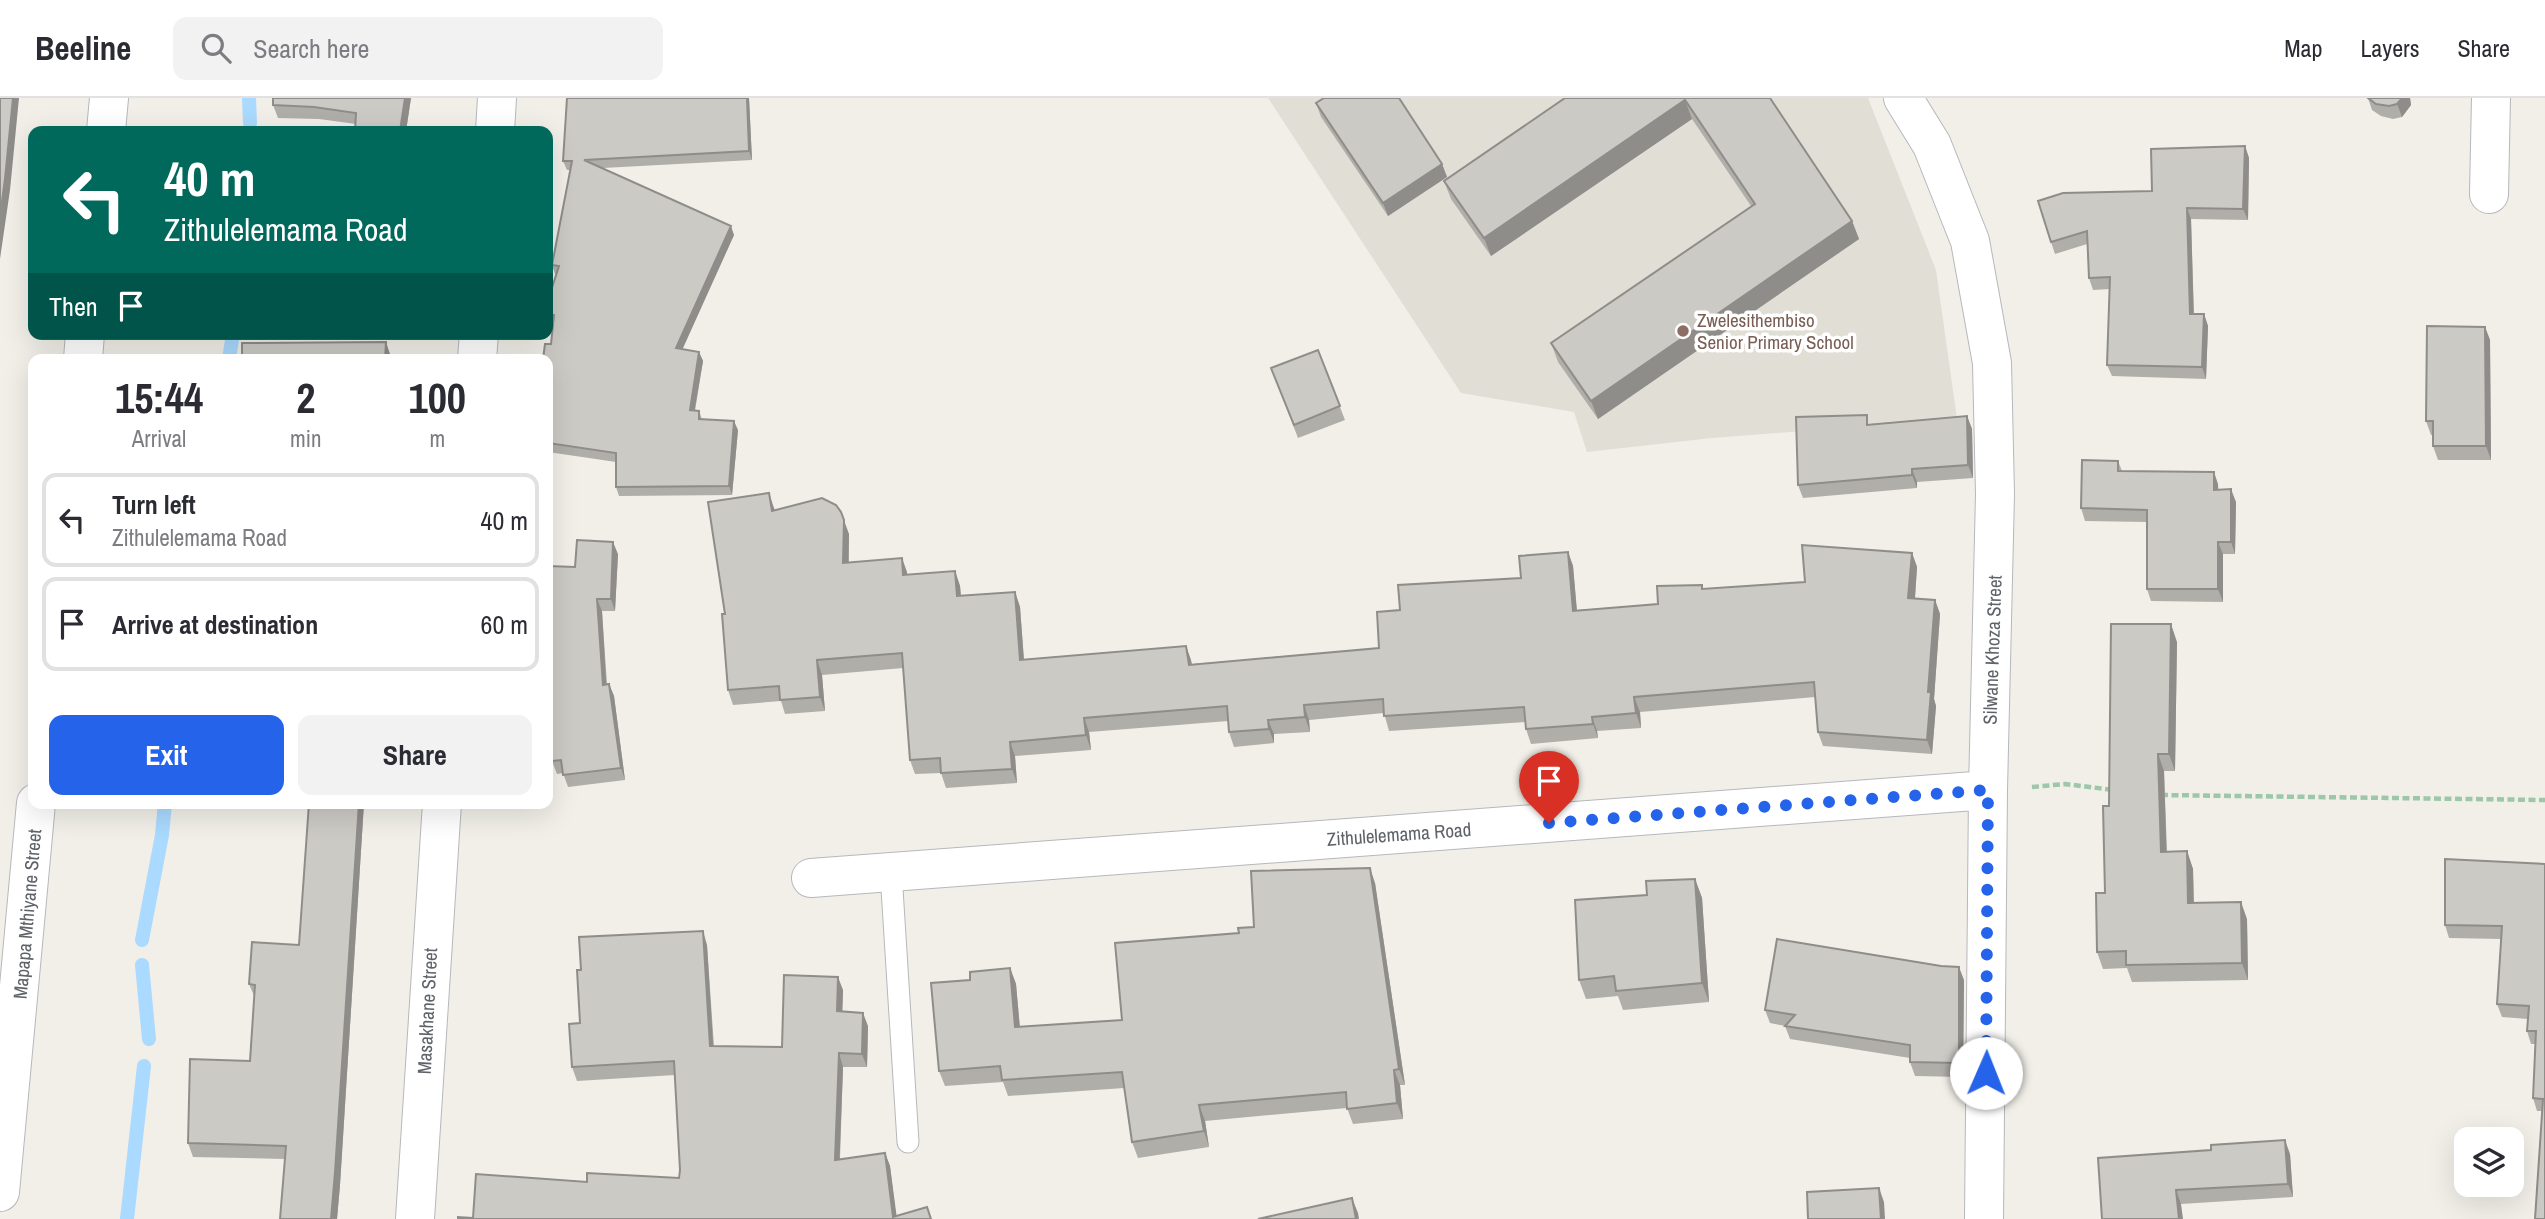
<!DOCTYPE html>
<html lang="en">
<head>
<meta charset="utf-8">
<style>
	:root { --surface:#fff; --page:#f2f2f3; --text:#2b2b33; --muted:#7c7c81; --line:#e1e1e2; --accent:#2563eb }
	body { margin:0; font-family:"Archivo Narrow",sans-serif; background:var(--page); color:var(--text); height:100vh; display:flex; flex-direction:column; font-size:26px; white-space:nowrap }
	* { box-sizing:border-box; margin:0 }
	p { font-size:23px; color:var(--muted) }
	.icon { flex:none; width:38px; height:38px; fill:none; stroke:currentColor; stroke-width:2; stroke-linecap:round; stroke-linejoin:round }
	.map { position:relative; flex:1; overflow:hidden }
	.side { position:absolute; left:28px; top:256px; width:525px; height:455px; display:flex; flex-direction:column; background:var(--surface); border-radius:14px; box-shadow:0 7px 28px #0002 }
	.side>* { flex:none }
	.hud { position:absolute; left:28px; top:28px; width:525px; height:214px; border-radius:14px; box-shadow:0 7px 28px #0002; background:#00695c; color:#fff; overflow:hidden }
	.buttons { position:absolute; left:2454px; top:1029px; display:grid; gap:14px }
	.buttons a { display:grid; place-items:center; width:70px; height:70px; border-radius:14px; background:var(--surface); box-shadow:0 7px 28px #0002; font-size:35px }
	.pin { position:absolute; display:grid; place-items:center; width:60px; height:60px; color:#fff; margin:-72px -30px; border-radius:50% 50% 50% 0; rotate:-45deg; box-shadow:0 0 7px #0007 }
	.pin .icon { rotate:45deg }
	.me { position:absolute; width:77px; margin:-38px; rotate:1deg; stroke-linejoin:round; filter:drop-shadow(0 0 5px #0008) }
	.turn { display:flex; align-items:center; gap:24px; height:147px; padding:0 21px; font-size:32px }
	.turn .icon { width:91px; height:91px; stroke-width:2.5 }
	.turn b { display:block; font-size:49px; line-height:60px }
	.then { display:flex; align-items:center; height:66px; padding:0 21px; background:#0003; gap:14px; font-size:26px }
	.eta { display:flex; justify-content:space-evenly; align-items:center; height:119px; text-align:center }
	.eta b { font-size:42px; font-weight:700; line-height:49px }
	.primary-button { display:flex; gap:14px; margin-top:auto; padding:14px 21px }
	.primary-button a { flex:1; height:80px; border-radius:14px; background:var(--accent); color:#fff; font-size:28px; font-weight:700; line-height:80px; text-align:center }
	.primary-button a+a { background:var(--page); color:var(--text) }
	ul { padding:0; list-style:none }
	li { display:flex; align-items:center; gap:21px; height:94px; margin:0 14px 10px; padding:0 7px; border:4px solid var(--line); border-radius:14px }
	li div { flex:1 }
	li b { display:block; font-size:26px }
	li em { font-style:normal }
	header { display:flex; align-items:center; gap:42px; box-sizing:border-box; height:98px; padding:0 35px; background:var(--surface); border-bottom:2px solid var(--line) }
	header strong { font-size:33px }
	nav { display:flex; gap:38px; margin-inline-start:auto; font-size:24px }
	.search { width:490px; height:63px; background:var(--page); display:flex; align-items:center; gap:18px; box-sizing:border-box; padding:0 24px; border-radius:14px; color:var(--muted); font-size:26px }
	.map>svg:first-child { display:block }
	.education { fill:#e1ded6 }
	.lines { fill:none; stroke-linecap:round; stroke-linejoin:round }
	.stream { stroke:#aadaff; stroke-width:14 }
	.lane-casing { stroke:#b5b8bc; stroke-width:23 }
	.street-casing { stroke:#b5b8bc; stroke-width:40 }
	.path { stroke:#9cc7a9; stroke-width:4.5; stroke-dasharray:7 3.5; stroke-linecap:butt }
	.lane { stroke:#fff; stroke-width:21 }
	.street { stroke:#fff; stroke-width:38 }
	.wall { fill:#afaea9 }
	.shaded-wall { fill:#8f8d8a }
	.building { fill:#cccac5; stroke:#8f8d8a; stroke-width:2 }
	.route { stroke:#2563eb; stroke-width:12; stroke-dasharray:0 21.6 }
	.education-dot { fill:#8d6e63; stroke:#fff; stroke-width:2.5 }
	.labels { text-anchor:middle; stroke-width:7; stroke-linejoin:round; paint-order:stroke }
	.education-label { font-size:19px; fill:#785e54; stroke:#fff; text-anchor:start }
	.street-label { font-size:19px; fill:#5f6368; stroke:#fff }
</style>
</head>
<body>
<header>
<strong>Beeline</strong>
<div class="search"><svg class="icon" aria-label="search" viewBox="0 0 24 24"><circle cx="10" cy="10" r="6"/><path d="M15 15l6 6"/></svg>Search here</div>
<nav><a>Map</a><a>Layers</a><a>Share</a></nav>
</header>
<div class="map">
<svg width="2545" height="1121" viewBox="0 0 2545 1121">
	<rect width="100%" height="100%" fill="#f1efe8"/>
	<path class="education" d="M1268 0H1868L1936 172 1957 321 1712 340 1587 354 1574 314 1461 295Z"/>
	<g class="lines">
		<path class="stream" d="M249 0 250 25
			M229 261 233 236
			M142 842 162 737 165 705
			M142 867 149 941
			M127 1121 144 968"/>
		<g class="lane-casing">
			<path id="lane" d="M891 775 908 1044"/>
		</g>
		<g class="street-casing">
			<path id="street" d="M1903 0 1932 47 1970 143 1992 265 1995 396 1988 692 1984 1121
				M106 33 109 0
				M495 33 497 0
				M2489 96 2491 0
				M83 261 85 236
				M477 261 479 236
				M811 780 1988 692
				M0 1094 36 705
				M415 1121 442 705"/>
		</g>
		<path class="path" d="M2032 689 2065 686 2114 692
			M2161 697 2545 702"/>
		<use href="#lane" class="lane"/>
		<use href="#street" class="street"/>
	</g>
	<path class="wall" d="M411 0 406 33H355L356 26 319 21 278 20 273 7Z
		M567 0H749L752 62 603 70 734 137 682 251 699 254 703 263 695 313H699L702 321 738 332 732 397 619 398 616 389V364L548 354V261L551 246 553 226 548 225V202L556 176H555L552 167 570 72H567L563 63Z
		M1565 0H1770L1852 123 1859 141 1598 321 1558 264 1551 245 1751 108 1692 21 1491 158 1451 101 1444 83Z
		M2368 0H2410L2411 7 2402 19 2393 21 2381 18 2372 12Z
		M1316 5 1442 66 1447 79 1388 118 1321 19Z
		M2245 48 2249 60 2248 122 2191 121 2194 216H2204L2208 228 2206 281 2112 278 2107 267 2110 191 2093 192 2089 180 2087 146 2055 156 2051 144 2152 93Z
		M2485 229 2490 242 2491 362H2438L2433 348V337H2431L2426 323Z
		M1318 252 1345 322 1298 340 1271 270Z
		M1967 318 1972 331 1973 380 1917 384V390L1803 400 1798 387 1870 326Z
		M2118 363 2122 373 2218 386V392L2236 404 2235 456H2223V504L2151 503 2147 491V424L2085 423 2081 410Z
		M774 410 775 412 849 436V464L907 474V477L955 473 960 488 961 498 1015 494 1020 509 1024 562 1186 548 1192 566 1379 550 1400 512 1521 480 1568 454 1573 468 1577 512 1658 506 1704 491 1805 484 1912 455 1917 469 1915 500 1935 502 1940 516 1934 601 1936 608 1932 656 1823 648 1818 634 1815 599 1640 614 1641 630 1597 633 1598 640 1531 646 1526 631V624L1389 633 1384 615 1309 622 1310 634 1274 636V645L1234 649 1229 634 1228 623 1089 634 1091 652 1015 658 1017 685 946 690 941 675 915 676 910 662 903 570 822 577 825 613 785 616 781 603 733 607 728 592 725 516Z
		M618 456 615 513H602L607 586H609L614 598 625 682 568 689 563 675 557 676 552 663 575 469Z
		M2177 544 2175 673H2164L2167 754 2187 753 2193 771 2194 805 2247 821 2248 882 2132 884 2127 870 2103 871 2097 854 2105 795 2109 708Z
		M309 705H364L340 1087 337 1121H280L285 1061 193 1059 188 1045 250 963 255 900 249 886 299 847Z
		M2545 766V1121L2542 1013H2537L2533 1000 2535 946H2531L2527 933 2528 921 2502 919 2497 906 2501 841 2449 840 2445 827Z
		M1695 781 1702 800 1709 904 1623 912 1618 898 1586 901 1579 882 1647 797Z
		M1375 785 1405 987H1400L1403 1021 1353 1026 1347 1010 1205 1023 1209 1049 1138 1060 1132 1044 1124 990 1008 998 1003 984 945 988 939 973 970 882 1010 870 1016 886 1020 929 1122 922 1254 829Z
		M707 847 714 948 782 949 843 892 842 914 868 928 867 969H843L840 1061 885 1055 890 1068 896 1118 931 1121 473 1120 587 1084 679 1080 680 1072 675 977 577 983 572 969 580 925 581 872Z
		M1964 882 1963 979 1915 978 1910 964V960L1790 941 1785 928 1770 925 1765 912Z
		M2290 1056 2293 1099 2181 1106 2098 1060Z"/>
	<path class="shaded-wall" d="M13 0H19L10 92 0 161V118Z
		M405 0H411L406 33H400Z
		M747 0H749L752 62 749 53Z
		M2402 0H2410L2411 7 2402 19 2397 6Z
		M1685 2 1692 21 1491 158 1484 140Z
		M2245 48 2249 60 2248 122 2243 111Z
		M1442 66 1447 79 1388 118 1383 105Z
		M2187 110 2191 121 2194 227 2190 216Z
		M1852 123 1859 141 1598 321 1591 303Z
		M731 128 734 137 679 259 676 250Z
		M2204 216 2208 228 2206 281 2202 269Z
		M2485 229 2490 242 2491 362 2486 348Z
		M386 244 390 256V261H385Z
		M699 254 703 263 693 321 690 312Z
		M1967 318 1972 331 1973 380 1968 367Z
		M734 323 738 332 732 397 729 388Z
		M1912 371 1917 384V390L1912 377Z
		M2214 374 2218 386 2219 404 2214 392Z
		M2231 391 2236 404 2235 456 2231 444Z
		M769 395 774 410 777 427 772 413Z
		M841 414 849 436 848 479 843 465Z
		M613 444 618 456 615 513 611 501Z
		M2218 444 2223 456V504L2218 491Z
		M1568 454 1573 468 1578 527 1573 513Z
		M1912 455 1917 469 1914 514 1908 500Z
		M902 460 907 474 908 492 903 477Z
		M955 473 960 488 962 513 957 498Z
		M1015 494 1020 509 1025 577 1020 562Z
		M597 501 602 513 607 599 603 587Z
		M1935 502 1940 516 1934 601 1936 608 1932 656 1927 642 1928 594Z
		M2171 526 2177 544 2175 673 2169 656Z
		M1186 548 1191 562 1194 581 1189 567Z
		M817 562 822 577 825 613 820 599Z
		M609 586 614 598 625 682 621 670Z
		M1634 599 1640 614 1641 630 1636 615Z
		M1304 607 1309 622 1310 634 1305 619Z
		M1592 619 1597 633 1598 640 1593 626Z
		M1084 620 1089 634 1091 652 1086 637Z
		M1268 622 1274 636V645L1269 631Z
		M1010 644 1015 658 1017 685 1012 671Z
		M2158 656 2164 673 2167 771 2161 754Z
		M359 705H364L340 1087 337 1121H331Z
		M2187 753 2193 771 2194 822 2188 805Z
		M1370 770 1375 785 1405 987 1399 971Z
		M1695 781 1702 800 1709 904 1702 885Z
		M2241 804 2247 821 2248 882 2242 865Z
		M703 833 707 847 714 961 710 948Z
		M1959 869 1964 882 1963 979 1959 965Z
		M1010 870 1016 886 1021 944 1015 929Z
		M838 879 843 892 842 927 837 913Z
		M863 915 868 928 867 969 862 956Z
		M839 955 843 969 839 1075 835 1062Z
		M1394 972 1400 987 1403 1021 1397 1005Z
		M1199 1007 1205 1023 1209 1049 1204 1033Z
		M2285 1042 2290 1056 2293 1099 2288 1086Z
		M885 1055 890 1068 897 1121H894Z
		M1879 1090 1884 1104 1885 1121H1881Z
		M2176 1092 2181 1106 2183 1121H2179Z
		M1352 1100 1358 1115 1359 1121H1356Z"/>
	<path class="building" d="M0 0H13L5 81 0 118Z
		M273 0H405L400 33H355L356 15 314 9 273 7Z
		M567 0H747L749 53 584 62 731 128 676 250 699 254 690 312 699 313V321L734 323 729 388 616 389V355L548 345V261H543L545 246H551L554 217 548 216V202L559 168 552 167 572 63H563Z
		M1324 0H1399L1442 66 1383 105 1316 5Z
		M1565 0H1770L1852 123 1591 303 1551 245 1755 106 1685 2 1484 140 1444 83Z
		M2368 0H2402L2397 6 2389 8 2376 6Z
		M2245 48 2243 111 2187 110 2190 216H2204L2202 269 2107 267 2110 179 2089 180 2087 133 2051 144 2038 103 2063 95 2152 93 2151 51Z
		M2427 228 2485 229 2486 348H2433V323H2426Z
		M386 244 385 261H242V245Z
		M1318 252 1340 308 1294 327 1271 270Z
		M1867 317V327L1967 318 1968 367 1912 371V377L1798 387 1796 319Z
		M2082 362 2118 363V373L2214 374V392L2231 391V444H2218V491H2147V412L2081 410Z
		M769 395 772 413 822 400 836 407 841 414 844 422 843 465 902 460 903 477 955 473 957 498 1015 494 1020 562 1186 548 1189 567 1379 550 1377 514 1400 512 1398 487 1521 480 1519 458 1568 454 1573 513 1658 506 1657 488 1702 487V491L1805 484 1802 447 1912 455 1908 500 1935 502 1928 594H1931L1927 642 1818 634 1814 584 1634 599 1636 615 1592 619 1593 626 1526 631 1524 609 1384 618 1383 601 1304 607 1305 619 1268 622 1269 631 1229 634 1227 608 1084 620 1086 637 1010 644 1012 671 941 675 940 660 910 662 902 555 817 562 820 599 780 602 779 588 728 592 722 516H725L708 404Z
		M577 442 613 444 611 501H597L603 587 609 586 621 670 563 677 561 662 552 663 548 624V468L575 469Z
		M2111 526H2171L2169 656H2158L2161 754 2187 753 2188 805 2241 804 2242 865 2126 867V853L2097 854 2096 795H2105L2103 708H2109Z
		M309 705H359L335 1074 331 1121H280L286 1048 188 1045 190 961 250 963 255 887 249 886 252 844 299 847Z
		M2445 761 2545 766V1121H2535L2543 1001 2533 1000 2536 933H2527L2529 908 2497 906 2502 828 2445 827Z
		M1370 770 1399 971 1394 972 1397 1005 1347 1011 1346 994 1199 1007 1204 1033 1132 1044 1122 974 1002 982 1000 968 939 973 931 885 970 882V874L1010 870 1015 929 1122 922 1115 845 1239 835 1238 830 1254 829 1251 773Z
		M1695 781 1702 885 1616 893 1614 878 1579 882 1575 802 1647 797 1646 783Z
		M703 833 710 948 782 949 784 877 838 879 837 913 863 915 862 956 839 955 835 1062 885 1055 893 1119 927 1109 931 1121H458V1119L473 1120 476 1076 587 1084V1075L679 1080 680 1072 674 963 572 969 569 926 580 925 577 872H581L579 839Z
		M1777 841 1941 868 1959 869V965L1910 964V947L1785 928 1795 917 1765 912Z
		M2285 1042 2288 1086 2176 1092 2179 1121H2102L2098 1060 2211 1052V1047Z
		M1879 1090 1881 1121H1808L1807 1094Z
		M1352 1100 1356 1121H1258Z"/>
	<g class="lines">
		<path class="route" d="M1549 725 1988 692 1986 975"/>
	</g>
	<circle class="education-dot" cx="1683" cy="233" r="7"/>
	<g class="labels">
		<g class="education-label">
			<text x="1697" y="229">Zwelesithembiso<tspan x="1697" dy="22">Senior Primary School</tspan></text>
		</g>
		<g class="street-label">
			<text transform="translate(1992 552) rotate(-88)" y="7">Silwane Khoza Street</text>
			<text transform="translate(1399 736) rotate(-4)" y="7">Zithulelemama Road</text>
			<text transform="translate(27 816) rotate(-85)" y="7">Mapapa Mthiyane Street</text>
			<text transform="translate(427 913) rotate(-87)" y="7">Masakhane Street</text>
		</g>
	</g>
</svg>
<div class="buttons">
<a><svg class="icon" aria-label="layers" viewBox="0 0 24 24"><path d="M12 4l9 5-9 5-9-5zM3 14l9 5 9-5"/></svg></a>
</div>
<div class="pin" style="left:1549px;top:725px;background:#d93025"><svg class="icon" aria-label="arrive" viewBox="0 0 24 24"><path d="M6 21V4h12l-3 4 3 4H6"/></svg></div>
<svg class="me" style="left:1986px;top:975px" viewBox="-20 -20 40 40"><circle r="19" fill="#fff"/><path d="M0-13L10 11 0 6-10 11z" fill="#2563eb"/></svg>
<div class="hud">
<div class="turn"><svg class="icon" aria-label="left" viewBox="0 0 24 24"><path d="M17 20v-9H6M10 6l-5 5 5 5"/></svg><div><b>40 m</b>Zithulelemama Road</div></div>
<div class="then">Then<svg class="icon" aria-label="arrive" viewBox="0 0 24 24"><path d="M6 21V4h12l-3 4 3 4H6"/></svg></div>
</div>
<section class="side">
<div class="eta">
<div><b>15:44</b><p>Arrival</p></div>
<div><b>2</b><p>min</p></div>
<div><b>100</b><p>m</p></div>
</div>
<ul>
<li><svg class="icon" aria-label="left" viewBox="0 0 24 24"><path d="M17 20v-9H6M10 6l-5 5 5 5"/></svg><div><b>Turn left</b><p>Zithulelemama Road</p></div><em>40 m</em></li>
<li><svg class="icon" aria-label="arrive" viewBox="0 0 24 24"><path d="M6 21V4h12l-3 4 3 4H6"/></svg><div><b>Arrive at destination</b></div><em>60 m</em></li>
</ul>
<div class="primary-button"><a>Exit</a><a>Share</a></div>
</section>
</div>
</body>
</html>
